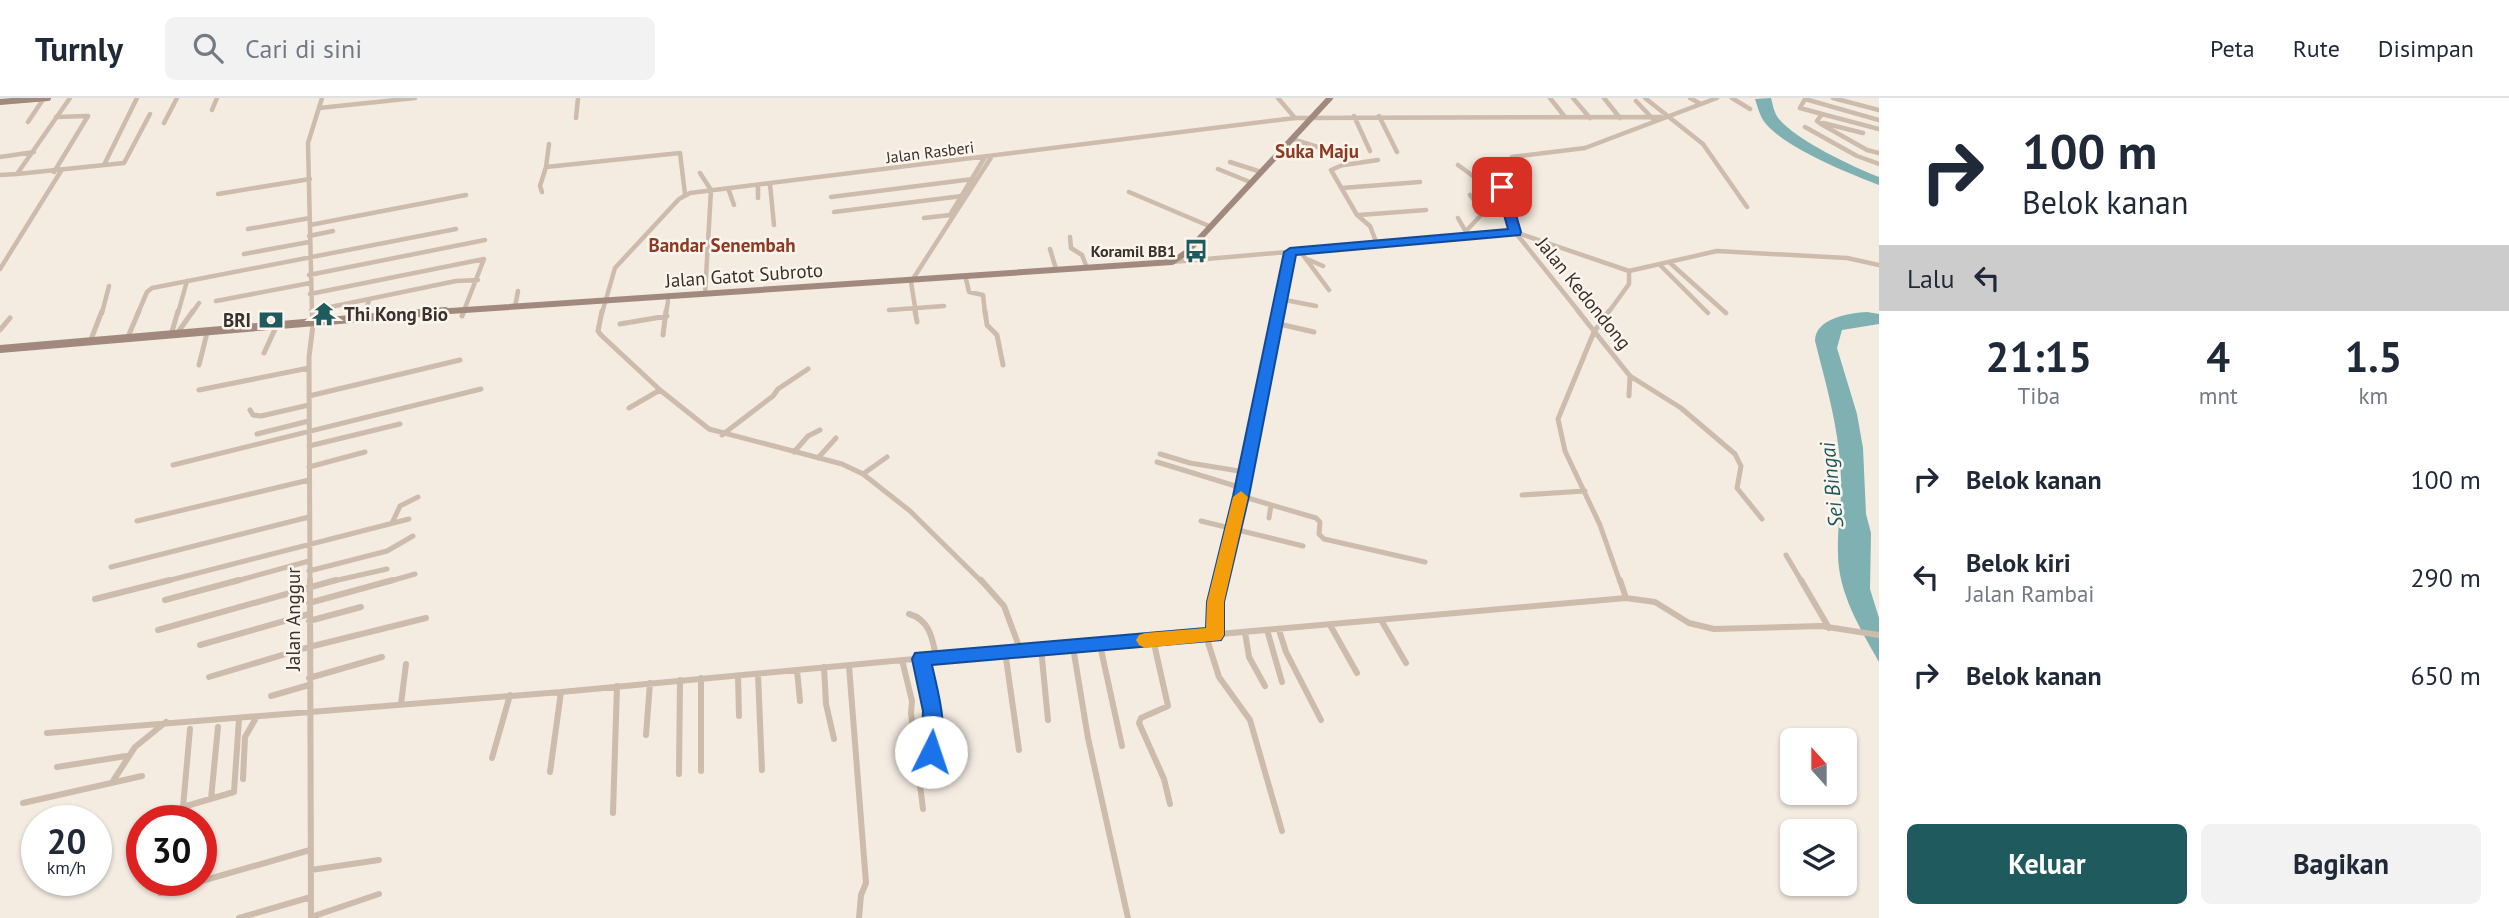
<!DOCTYPE html>
<html lang="id">
<head>
<meta charset="utf-8">
<style>
	:root { --surface:#fff; --page:#f2f2f3; --text:#1f2937; --muted:#747a83; --line:#e0e1e3; --accent:#1f5a5e }
	body { margin:0; font-family:"PT Sans",sans-serif; background:var(--page); color:var(--text); height:100vh; display:flex; flex-direction:column; font-size:26px; white-space:nowrap }
	* { box-sizing:border-box; margin:0 }
	p { font-size:23px; color:var(--muted) }
	.icon { flex:none; width:38px; height:38px; fill:none; stroke:currentColor; stroke-width:2; stroke-linecap:round; stroke-linejoin:round }
	.map { position:relative; flex:1; overflow:hidden }
	.drawer { display:flex; flex-direction:column; background:var(--surface); width:630px }
	.drawer>* { flex:none }
	.guide { background:#fff; color:var(--text); overflow:hidden }
	.needle { width:46px; rotate:339deg }
	.buttons { position:absolute; left:1780px; top:630px; display:grid; gap:14px }
	.buttons a { display:grid; place-items:center; width:77px; height:77px; border-radius:10px; background:var(--surface); box-shadow:0 2px 5px #0004; font-size:35px }
	.speed { position:absolute; left:21px; top:707px; display:flex; gap:14px; font-size:35px; font-weight:700; text-align:center }
	.speed>* { display:grid; place-content:center; width:91px; height:91px; border-radius:50%; background:var(--surface); box-shadow:0 2px 5px #0004; line-height:1 }
	.speed small { font-size:18px; font-weight:400 }
	.speed .limit { border:10px solid #d22; background:#fff; color:#111 }
	.pin { position:absolute; display:grid; place-items:center; width:60px; height:60px; color:#fff; margin:-30px; border-radius:14px; box-shadow:0 4px 10px #0006 }
	.me { position:absolute; width:77px; margin:-38px; rotate:4deg; stroke-linejoin:round; filter:drop-shadow(0 0 5px #0008) }
	.turn { display:flex; align-items:center; gap:24px; height:147px; padding:0 28px; font-size:32px }
	.turn .icon { width:91px; height:91px; stroke-width:2.5 }
	.turn b { display:block; font-size:49px; line-height:60px }
	.then { display:flex; align-items:center; height:66px; padding:0 28px; background:#0003; gap:14px; font-size:26px }
	.eta { display:flex; justify-content:space-evenly; align-items:center; height:119px; text-align:center }
	.eta b { font-size:42px; font-weight:800; line-height:49px }
	.cta { display:flex; gap:14px; margin-top:auto; padding:14px 28px }
	.cta a { flex:1; height:80px; border-radius:10px; background:var(--accent); color:#fff; font-size:28px; font-weight:800; line-height:80px; text-align:center }
	.cta a+a { background:var(--page); color:var(--text) }
	ul { padding:0; list-style:none }
	li { display:flex; align-items:center; gap:21px; height:98px; padding:0 28px }
	li div { flex:1 }
	li b { display:block; font-size:26px }
	li em { font-style:normal }
	header { display:flex; align-items:center; gap:42px; box-sizing:border-box; height:98px; padding:0 35px; background:var(--surface); border-bottom:2px solid var(--line) }
	header strong { font-size:33px }
	nav { display:flex; gap:38px; margin-inline-start:auto; font-size:24px }
	.search { width:490px; height:63px; background:var(--page); display:flex; align-items:center; gap:18px; box-sizing:border-box; padding:0 24px; border-radius:10px; color:var(--muted); font-size:26px }
	main { display:flex; flex:1; min-height:0 }
	.map>svg:first-child { display:block }
	.water { fill:#7fb0b2 }
	.lines { fill:none; stroke-linecap:round; stroke-linejoin:round }
	.street-far2 { stroke:#cdbbac; stroke-width:4.5 }
	.street-far1 { stroke:#cdbbac; stroke-width:5 }
	.street { stroke:#cdbbac; stroke-width:6 }
	.secondary-far1 { stroke:#a18a7d; stroke-width:6 }
	.secondary { stroke:#a18a7d; stroke-width:8 }
	.route { fill:#1a73e8; stroke:#114b97; stroke-width:2 }
	.slow { fill:#f59e0b }
	.labels { text-anchor:middle; stroke-width:5; stroke-linejoin:round; paint-order:stroke }
	.far-street-label { font-size:16px; fill:#3b302b; stroke:#fbf5ee }
	.far-poi-label { font-size:16px; font-weight:bold; fill:#3b302b; stroke:#fbf5ee; text-anchor:end }
	.far-quarter-label { font-size:19px; font-weight:bold; fill:#8c3b22; stroke:#fbf5ee }
	.street-label { font-size:19px; fill:#3b302b; stroke:#fbf5ee }
	.poi-label { font-size:19px; font-weight:bold; fill:#3b302b; stroke:#fbf5ee; text-anchor:start }
	.water-label { font-size:21px; font-style:italic; fill:#1f5a5e; stroke:#fbf5ee }
</style>
</head>
<body>
<header>
<strong>Turnly</strong>
<div class="search"><svg class="icon" aria-label="search" viewBox="0 0 24 24"><circle cx="10" cy="10" r="6"/><path d="M15 15l6 6"/></svg>Cari di sini</div>
<nav><a>Peta</a><a>Rute</a><a>Disimpan</a></nav>
</header>
<main>
<div class="map">
<svg width="1879" height="820" viewBox="0 0 1879 820">
	<rect width="100%" height="100%" fill="#f4ebe1"/>
	<path class="water" d="M1771 0C1773 7 1774 15 1779 21 1796 42 1853 69 1879 79V87C1848 75 1788 51 1766 26 1760 19 1758 10 1755 1Z
		M1867 214 1879 216V226L1842 232 1837 250 1857 316 1863 350 1866 416 1871 435 1870 491 1879 520V564C1860 530 1838 495 1838 455 1837 433 1841 412 1841 390 1842 341 1827 290 1815 243 1815 220 1850 215 1867 214Z"/>
	<g class="lines">
		<path class="street-far2" d="M70 0 17 76 124 65 150 16
			M1278 0 1295 20
			M1550 0 1565 19
			M1573 0 1590 20
			M1604 0 1620 20
			M1645 0 1703 46 1747 109
			M1690 0 1701 6
			M1732 0 1750 11
			M1833 0 1879 12
			M1636 3 1652 20
			M319 10 415 0
			M212 12 217 0
			M1822 16 1879 31
			M1354 18 1370 53
			M1379 18 1397 54
			M576 20 578 0
			M1879 22 1805 1 1800 10 1822 16 1817 23 1821 26 1867 52 1879 55
			M28 24 44 0
			M164 25 177 0
			M1823 25 1863 35
			M1805 29 1857 58 1879 66
			M1292 41 1340 56 1345 66 1331 72 1357 117 1370 128 1377 146
			M0 59 34 54
			M1230 64 1261 74
			M104 67 137 0
			M1344 67 1378 62
			M1458 67 1477 81 1502 88
			M546 69 549 46
			M1218 71 1250 84
			M54 74 88 18 56 19
			M700 75 711 92 705 196
			M0 77 17 76
			M770 86 774 127
			M758 88V100
			M728 90 734 107
			M1342 90 1420 84
			M542 94 540 88 546 69 680 55 685 96
			M1129 94 1209 128
			M218 96 310 81
			M831 99 973 81
			M834 114 962 98
			M1359 117 1426 112
			M924 120 950 117 985 59
			M1458 120 1466 134
			M310 127 466 97
			M248 131 310 120
			M1466 133 1484 114 1470 97
			M309 138 333 133
			M1070 139 1071 150 1082 157 1087 170
			M1050 151 1056 171
			M1300 153 1329 192
			M244 156 309 144
			M1307 161 1323 168
			M1172 164 1515 134 1629 173 1717 153 1847 160 1879 167
			M1669 164 1726 215
			M1660 167 1708 215
			M0 171 61 73
			M309 177 485 142
			M966 181 969 194 983 197 985 215
			M310 196 484 161 463 215
			M1280 201 1316 208
			M216 203 310 185
			M515 209 518 193
			M889 212 944 208
			M311 213 456 183 478 182
			M102 215 109 188
			M138 215 147 194 152 190 456 131
			M178 215 187 183
			M192 215 199 205
			M312 215 308 45 322 0
			M365 215 369 202
			M602 215 615 170 679 101 690 95 1295 20 1661 19
			M666 215 668 203
			M916 215 911 184 992 58
			M1278 215 1290 154
			M1580 215 1515 134 1501 84 1512 59 1585 50 1717 0
			M1608 215 1629 186V173"/>
		<path class="street-far1" d="M602 213 598 233 601 237 660 292 709 331 842 366 863 376 910 413 982 484
			M915 213 917 224
			M985 213 987 227 997 237 1003 267
			M1578 213 1630 278 1681 310 1735 356 1741 368 1737 390 1762 421
			M1609 213 1594 234 1558 321 1565 353 1600 427 1620 484
			M462 218 464 213
			M363 221 365 213
			M1275 225 1314 234
			M620 226 667 218
			M0 232 10 220
			M171 237 178 213
			M176 237 193 213
			M663 237 666 213
			M127 241 139 213
			M90 244 102 213
			M264 255 276 229
			M199 267 207 235
			M199 292 309 270
			M309 298 460 262
			M1629 298 1630 278
			M629 310 660 292
			M250 312 253 317 261 318 309 307
			M257 336 309 323
			M722 337 773 298 778 291 808 271
			M309 348 400 326
			M794 354 808 338 820 332
			M1160 356 1190 365 1245 374
			M818 360 836 340
			M1157 364 1242 390
			M173 367 481 291
			M309 369 365 354
			M863 376 887 359
			M1522 397 1585 393
			M1241 398 1316 420 1320 424 1319 436 1324 441 1425 464
			M1269 420 1271 407
			M137 423 309 382
			M1201 423 1303 448
			M392 425 400 408 418 399
			M1786 457 1802 484
			M111 469 309 419
			M309 473 387 453 413 438
			M163 484 409 421
			M233 484 309 463
			M310 484 309 259 313 227 312 213
			M329 484 387 471
			M387 484 415 476
			M1220 484 1241 398 1278 213"/>
		<path class="street" d="M310 482 311 820
			M981 482 1004 508 1020 551
			M1620 482 1626 500
			M1801 482 1829 530
			M95 501 170 482
			M165 502 239 482
			M309 505 393 482
			M909 516C929 521 933 541 936 559
			M1381 522 1406 565
			M309 523 361 509
			M1330 527 1357 575
			M158 532 336 482
			M1267 532 1282 584
			M1279 532 1286 554 1321 622
			M1245 534 1249 559 1265 588
			M1215 537V504L1220 482
			M1206 538 1219 579 1250 622 1282 733
			M1153 541 1168 608 1141 620 1139 625 1164 681 1170 706
			M200 547 309 516
			M1100 547 1122 648
			M1073 549 1088 640 1128 820
			M1041 550 1048 622
			M1005 553 1019 652
			M921 561 932 613 930 646 933 672
			M902 562 912 603 911 615 923 711
			M849 568 866 785 861 797 859 820
			M824 569 826 606 834 641
			M797 572 800 603
			M758 576 762 672
			M738 578 739 618
			M209 579 309 549 426 520
			M309 580 382 559
			M701 580V673
			M271 598 309 587
			M401 606 406 566
			M190 631 183 709 234 694 239 621
			M47 635 561 594 1020 551 1073 549 1626 500 1655 504 1689 525 1714 531 1821 528 1879 537
			M646 637 650 585
			M492 660 510 597
			M57 669 126 658
			M550 674 561 594
			M679 676 680 582
			M243 681 245 639 256 620
			M113 683 135 649 166 624
			M211 701 218 629
			M23 705 142 678
			M613 715 617 588
			M311 772 379 762
			M160 795 310 752
			M311 819 379 796
			M239 820 311 799"/>
		<path class="secondary-far1" d="M0 4 48 0
			M420 215 1172 164 1187 154 1330 0"/>
		<path class="secondary" d="M0 251 445 213"/>
	</g>
	<path class="route" d="M1502 86 1508 89 1521 134 1520 137 1296 157 1249 398 1224 504V537L1221 542 932 567C938 595 950 632 937 660L931 663 924 660 921 654 923 613 912 561 915 555 1206 530 1207 504 1233 398 1284 154 1290 150 1508 131 1496 89Z"/>
	<path class="slow" d="M1241 393 1248 399 1224 504V537L1221 542 1145 550 1139 547 1136 542 1139 537 1145 535 1206 530 1207 504 1233 399Z"/>
	<defs>
		<g id="bus-bare" transform="scale(1.89)"><path d="M-5-6H5V4H4V6H2V4H-2V6H-4V4H-5ZM-3.5-4V0h7V-4ZM-3.5 1.2v1.5H-2V1.2ZM2 1.2v1.5H3.5V1.2Z" fill="#1f5a5e" stroke="#fbf5ee" stroke-width="2.5" paint-order="stroke"/></g>
		<g id="temple-bare" transform="scale(1.89)"><path d="M0-6L5-2H3V0L6.5 2.5H4V6H1.5V3h-3V6H-4V2.5H-6.5L-3 0V-2H-5Z" fill="#1f5a5e" stroke="#fbf5ee" stroke-width="2.5" paint-order="stroke"/></g>
		<g id="bank-bare" transform="scale(1.89)"><path d="M-6-4H6V4H-6ZM0-2.3a2.3 2.3 0 1 0 0 4.6a2.3 2.3 0 1 0 0-4.6Z" fill="#1f5a5e" stroke="#fbf5ee" stroke-width="2.5" paint-order="stroke"/></g>
	</defs>
	<g fill-rule="evenodd">
		<use href="#bus-bare" x="1196" y="153"/>
		<use href="#temple-bare" x="324" y="216"/>
		<use href="#bank-bare" x="271" y="222"/>
	</g>
	<g class="labels">
		<g class="far-street-label">
			<text transform="translate(930 54) rotate(-7)" y="6">Jalan Rasberi</text>
		</g>
		<g class="far-poi-label">
			<text x="1176" y="159">Koramil BB1</text>
		</g>
		<g class="far-quarter-label">
			<text x="1317" y="60">Suka Maju</text>
			<text x="722" y="154">Bandar Senembah</text>
		</g>
		<g class="street-label">
			<text transform="translate(744 177) rotate(-4)" y="7">Jalan Gatot Subroto</text>
			<text transform="translate(1584 195) rotate(51)" y="7">Jalan Kedondong</text>
			<text transform="translate(293 521) rotate(-90)" y="7">Jalan Anggur</text>
		</g>
		<g class="poi-label">
			<text x="344" y="223">Thi Kong Bio</text>
			<text x="251" y="229" text-anchor="end">BRI</text>
		</g>
		<g class="water-label">
			<text transform="translate(1832 387) rotate(-96)" y="7">Sei Bingai</text>
		</g>
	</g>
</svg>
<div class="buttons">
<a><svg class="needle" viewBox="-14 -14 28 28"><path d="M0-13l5 13h-10z" fill="#e53935"/><path d="M0 13l5-13h-10z" fill="#747a83"/></svg></a>
<a><svg class="icon" aria-label="layers" viewBox="0 0 24 24"><path d="M12 4l9 5-9 5-9-5zM3 14l9 5 9-5"/></svg></a>
</div>
<div class="speed"><div>20<small>km/h</small></div><div class="limit">30</div></div>
<div class="pin" style="left:1502px;top:89px;background:#d93025"><svg class="icon" aria-label="arrive" viewBox="0 0 24 24"><path d="M6 21V4h12l-3 4 3 4H6"/></svg></div>
<svg class="me" style="left:931px;top:654px" viewBox="-20 -20 40 40"><circle r="19" fill="#fff"/><path d="M0-13L10 11 0 6-10 11z" fill="#1a73e8"/></svg>
</div>
<section class="drawer">
<div class="guide">
<div class="turn"><svg class="icon" aria-label="right" viewBox="0 0 24 24"><path d="M7 20v-9h11M14 6l5 5-5 5"/></svg><div><b>100 m</b>Belok kanan</div></div>
<div class="then">Lalu<svg class="icon" aria-label="left" viewBox="0 0 24 24"><path d="M17 20v-9H6M10 6l-5 5 5 5"/></svg></div>
</div>
<div class="eta">
<div><b>21:15</b><p>Tiba</p></div>
<div><b>4</b><p>mnt</p></div>
<div><b>1.5</b><p>km</p></div>
</div>
<ul>
<li><svg class="icon" aria-label="right" viewBox="0 0 24 24"><path d="M7 20v-9h11M14 6l5 5-5 5"/></svg><div><b>Belok kanan</b></div><em>100 m</em></li>
<li><svg class="icon" aria-label="left" viewBox="0 0 24 24"><path d="M17 20v-9H6M10 6l-5 5 5 5"/></svg><div><b>Belok kiri</b><p>Jalan Rambai</p></div><em>290 m</em></li>
<li><svg class="icon" aria-label="right" viewBox="0 0 24 24"><path d="M7 20v-9h11M14 6l5 5-5 5"/></svg><div><b>Belok kanan</b></div><em>650 m</em></li>
</ul>
<div class="cta"><a>Keluar</a><a>Bagikan</a></div>
</section>
</main>
</body>
</html>
